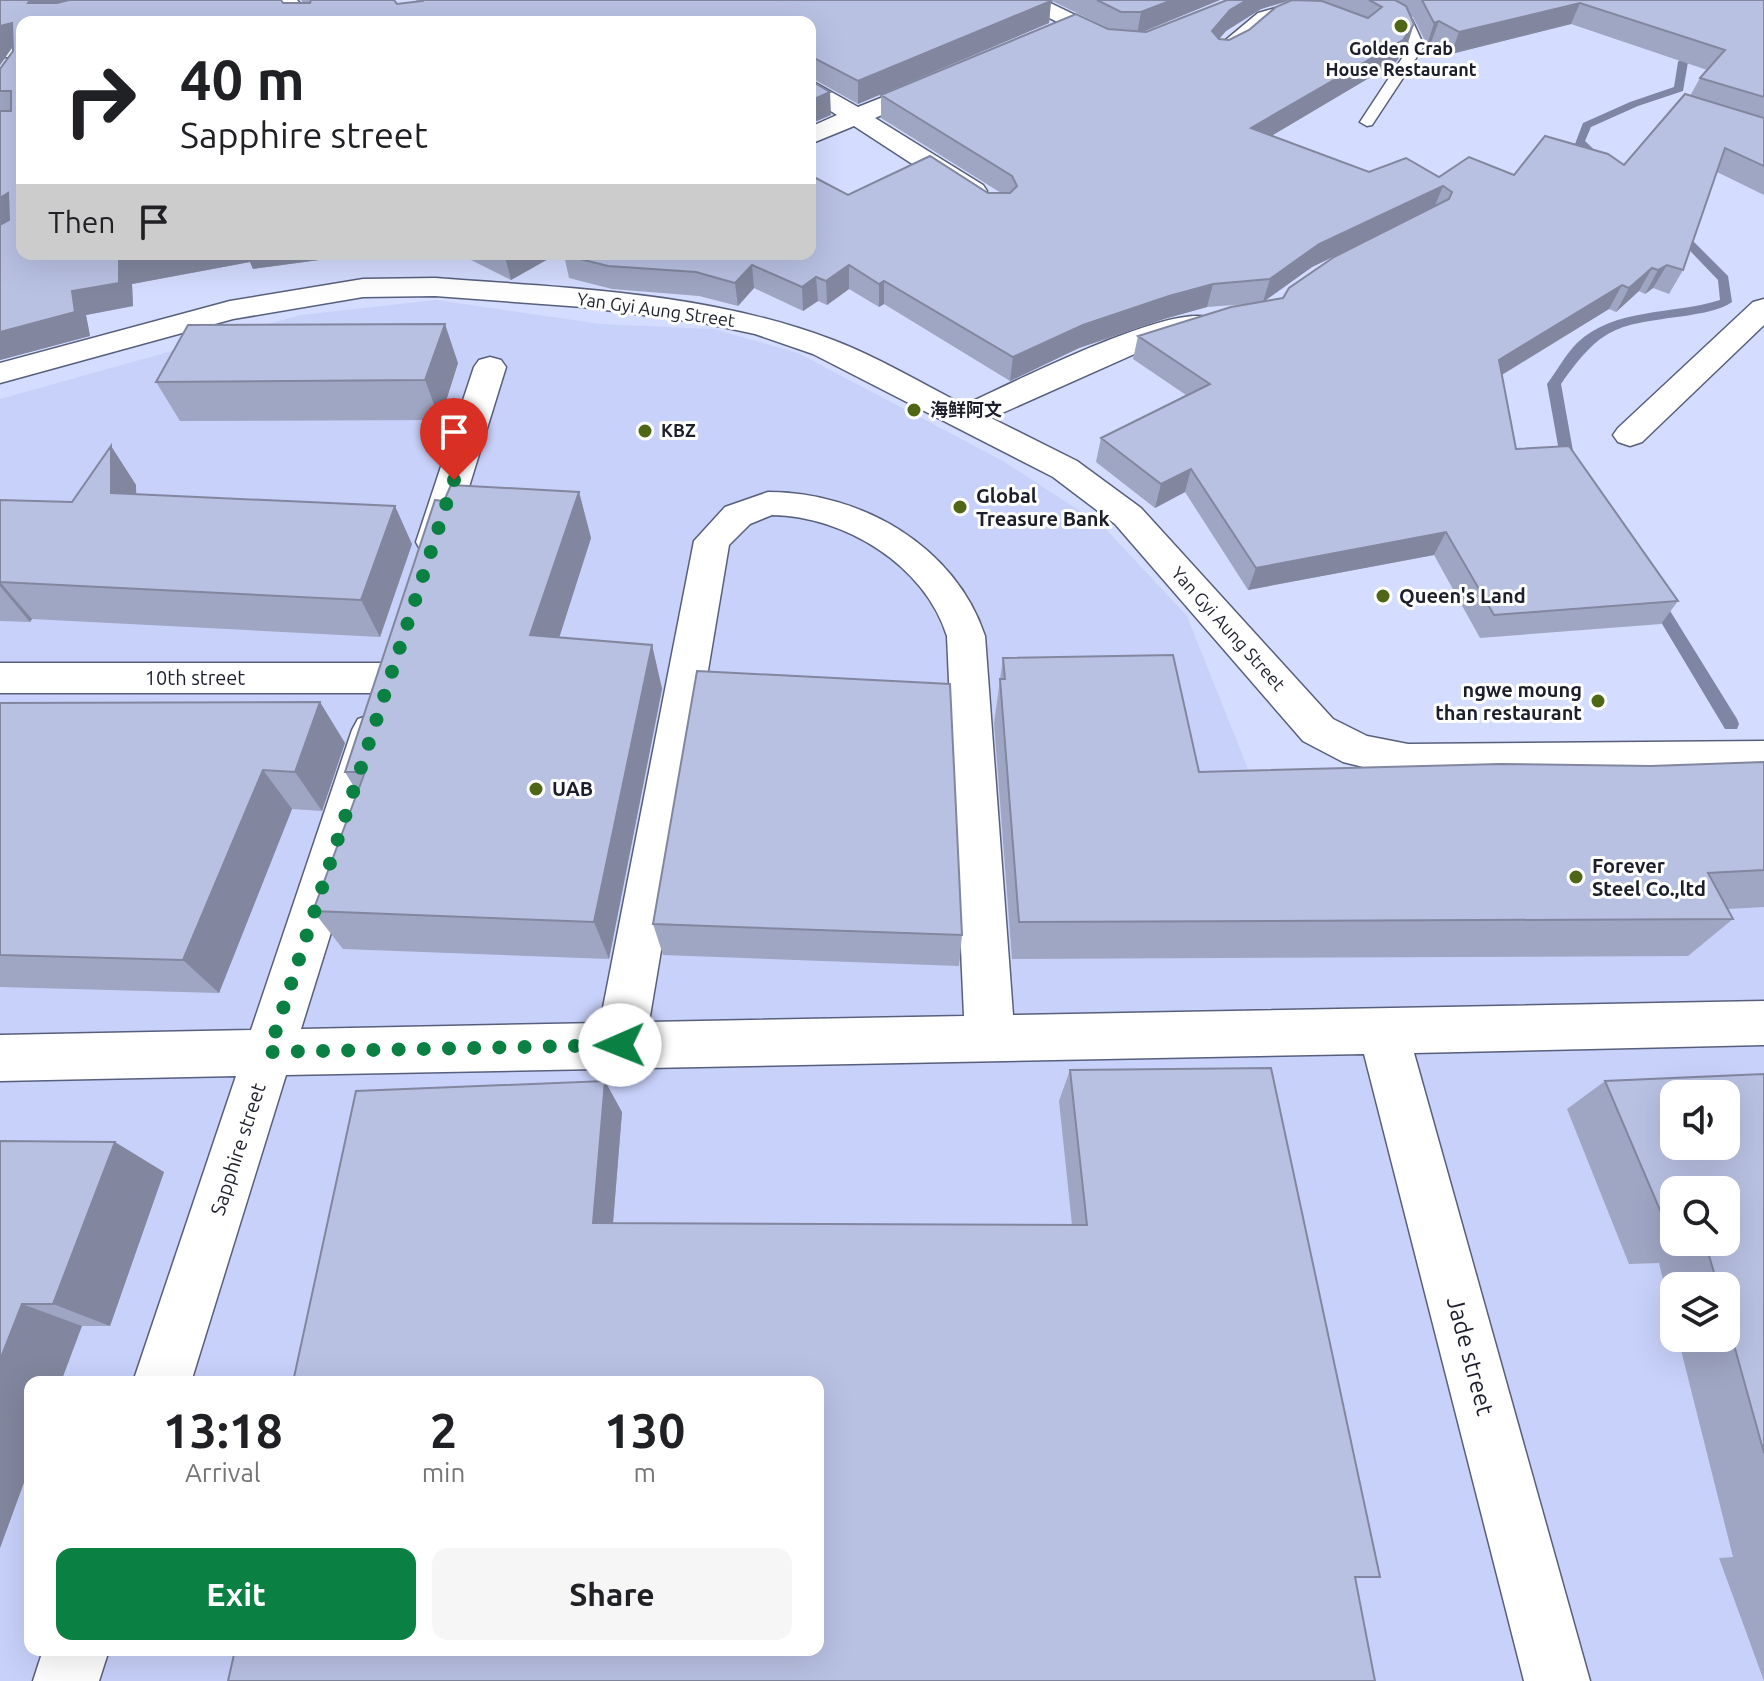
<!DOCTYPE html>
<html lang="en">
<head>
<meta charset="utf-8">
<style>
	:root { --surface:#fff; --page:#f6f6f6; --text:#202124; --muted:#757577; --accent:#0b8043 }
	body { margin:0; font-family:Ubuntu,"Noto Sans SC",sans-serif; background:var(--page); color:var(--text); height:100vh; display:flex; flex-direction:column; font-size:30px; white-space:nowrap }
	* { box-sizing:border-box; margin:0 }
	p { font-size:26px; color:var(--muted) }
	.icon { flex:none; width:44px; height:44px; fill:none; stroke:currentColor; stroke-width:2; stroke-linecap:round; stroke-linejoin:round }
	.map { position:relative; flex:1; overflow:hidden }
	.drawer { position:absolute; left:24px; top:1376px; width:800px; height:280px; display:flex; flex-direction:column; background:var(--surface); border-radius:16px; box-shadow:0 8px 32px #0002 }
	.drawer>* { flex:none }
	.hud { position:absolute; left:16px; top:16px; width:800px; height:244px; border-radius:16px; box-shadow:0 8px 32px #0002; background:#fff; color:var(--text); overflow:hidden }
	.tools { position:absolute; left:1660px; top:1080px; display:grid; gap:16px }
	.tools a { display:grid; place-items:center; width:80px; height:80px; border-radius:16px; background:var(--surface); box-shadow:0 8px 32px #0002; font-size:40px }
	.pin { position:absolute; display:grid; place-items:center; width:68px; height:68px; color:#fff; margin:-82px -34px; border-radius:50% 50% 50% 0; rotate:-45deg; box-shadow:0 0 8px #0007 }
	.pin .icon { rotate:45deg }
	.me { position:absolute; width:88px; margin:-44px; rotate:269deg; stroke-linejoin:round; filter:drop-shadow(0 0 6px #0008) }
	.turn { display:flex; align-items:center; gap:28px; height:168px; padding:0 32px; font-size:36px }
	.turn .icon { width:104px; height:104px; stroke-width:2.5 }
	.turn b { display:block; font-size:56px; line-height:68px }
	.then { display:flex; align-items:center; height:76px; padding:0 32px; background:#0003; gap:16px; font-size:30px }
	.eta { display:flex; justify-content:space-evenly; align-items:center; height:136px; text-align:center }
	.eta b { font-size:48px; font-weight:700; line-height:56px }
	.cta { display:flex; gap:16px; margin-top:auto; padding:16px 32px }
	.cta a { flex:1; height:92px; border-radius:16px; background:var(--accent); color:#fff; font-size:32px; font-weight:700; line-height:92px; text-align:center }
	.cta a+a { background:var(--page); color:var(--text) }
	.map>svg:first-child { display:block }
	.built { fill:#c8d1fa; fill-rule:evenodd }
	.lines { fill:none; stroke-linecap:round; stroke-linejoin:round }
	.stream { fill:#7e85a5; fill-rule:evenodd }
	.service-casing { stroke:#585f7c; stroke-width:3 }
	.minor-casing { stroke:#585f7c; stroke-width:3 }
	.service { fill:#fff; fill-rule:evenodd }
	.minor { fill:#fff; fill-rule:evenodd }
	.wall { fill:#9fa6c3; fill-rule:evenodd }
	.shaded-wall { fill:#82879f }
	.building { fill:#b9c1e3; stroke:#82879f; stroke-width:2; fill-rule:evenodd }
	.route { stroke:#0b8043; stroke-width:14; stroke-dasharray:0 25.2 }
	.poi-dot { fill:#4f6616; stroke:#fff; stroke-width:3 }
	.labels { text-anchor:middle; stroke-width:6; stroke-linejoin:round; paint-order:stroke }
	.far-poi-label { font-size:18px; font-weight:bold; fill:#1c1f2b; stroke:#fff; text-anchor:start }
	.far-street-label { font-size:18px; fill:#1c1f2b; stroke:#fff }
	.poi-label { font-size:20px; font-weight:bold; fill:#1c1f2b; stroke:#fff; text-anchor:start }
	.street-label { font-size:20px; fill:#1c1f2b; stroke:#fff }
	.near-street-label { font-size:24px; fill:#1c1f2b; stroke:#fff }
</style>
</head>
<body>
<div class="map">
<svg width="1764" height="1681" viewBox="0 0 1764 1681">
	<rect width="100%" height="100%" fill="#d4dcff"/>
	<path class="built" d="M436 300 600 324 714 329 798 353 1003 461 1103 526 1187 616 1253 781 1764 778V1681H0V399L301 315ZM1674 1094H1726V1146H1674ZM1674 1190H1726V1242H1674ZM1674 1286H1726V1338H1674ZM30 1382H818V1650H30Z"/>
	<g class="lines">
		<path class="stream" d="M1696 41 1704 43 1688 62 1683 91 1638 106 1591 127 1585 141 1605 160V164H1597L1575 144 1583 123 1630 102 1674 87 1678 62Z
			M1672 228H1680L1728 276 1732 302C1720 311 1700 313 1685 316 1616 325 1602 326 1561 384L1573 451 1582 466 1575 471 1570 469 1559 451 1547 384C1557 371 1565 355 1577 343 1615 307 1673 315 1720 300L1718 280 1672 232Z
			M1654 592 1659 593 1737 719 1739 724 1737 729H1725L1646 597Z"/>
		<g class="service-casing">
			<path id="service" d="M1357 0H1374L1412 20 1424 46 1372 125 1367 126 1360 122 1410 46 1401 25Z"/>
		</g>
		<g class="minor-casing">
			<path id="minor" d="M274 0H297L316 22H293Z
				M1015 0H1044L1125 39 1129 44 1125 49H1109Z
				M1290 4 1328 9 1331 14C1321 27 1303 15 1289 18 1266 21 1247 43 1230 58H1214L1210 53 1258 13Z
				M0 43H22V57H0Z
				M936 76 948 83 945 88 875 118 983 185 987 191 983 197H963L854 126 810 144V127L837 115 810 98V80L858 107Z
				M435 278C568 288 707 292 833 340 878 357 921 383 964 405 1011 384 1163 306 1207 317L1211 323 1207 329 1157 344 991 418 1077 461 1141 508 1333 719 1367 736 1408 744 1764 741V775L1408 778 1343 762 1303 741 1115 524 1053 477 813 354 755 334 704 323 583 307 435 296 363 297 233 319 0 383V363L230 301 363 279Z
				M1764 299V325L1642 442 1630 446 1618 442 1613 435 1618 428 1753 302Z
				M490 357 501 360 506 367 452 542 447 551 434 554 421 551 416 542 474 367 479 360Z
				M768 492C861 492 955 546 985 636L1013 1015 1764 1001V1045L1414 1053 1590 1681H1524L1364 1054 286 1075 191 1382H133L236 1076 0 1081V1035L251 1030 352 730 358 719 373 714 388 719 394 730 301 1029 600 1023 694 541 725 507ZM772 515C844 516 925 565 947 636L964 1016 649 1022 729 545 750 524Z
				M0 663H390L404 667 410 678 404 689 390 693H0Z
				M43 1650H109L99 1681H33Z"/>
		</g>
		<use href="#service" class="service"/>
		<use href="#minor" class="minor"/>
	</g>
	<path class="wall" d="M0 0 303 3 301 0H394L397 4 417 2 416 0H1049L1051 1 1049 23 858 104 810 77V22H22L319 254V260L253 269 250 262 132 284 133 306 86 315 90 336 0 360V69L13 51V47L0 65Z
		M1050 0H1220L1143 32H1146L1227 0H1764V195L1717 172 1683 270 1669 294 1653 288 1645 294 1639 291 1616 312 1609 309 1502 375 1516 449 1678 601 1661 624 1480 638 1434 555 1248 590 1185 492 1155 508 1096 462 1101 438 1186 395 1133 359 1138 336 1247 304 1207 307 1164 319 1079 348 1010 381 884 304 879 307 849 289 827 305 818 301 803 311 754 288 738 306 699 296 612 289 569 278 564 255 848 195 1001 193 881 118V95L1110 29ZM1289 1 1249 30 1229 40 1219 39 1226 31 1261 9ZM1410 16 1413 17 1427 45 1431 43 1451 54 1571 24 1707 70 1700 78 1690 96 1624 165 1514 175 1439 177 1369 172 1271 136 1396 62 1407 46ZM1365 241 1283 298 1266 300 1312 267Z
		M459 254H557L511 280Z
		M458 363 440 420 180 421 156 382Z
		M111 446 136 485V494L412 544 380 637 32 619 30 622 0 621V500L72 502Z
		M579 492 591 538 559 637 652 645 662 689 609 959 343 949 313 911 357 792 345 772 444 501Z
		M1003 658 1199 772 1651 766 1764 762V907L1727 909 1733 919 1688 956 1012 959 994 723Z
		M0 703 345 743 322 811 292 809 219 993 0 987Z
		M653 924 962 935 959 966 663 955Z
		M1070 1070 1380 1577 1355 1578 293 1382 622 1112 613 1223 1072 1225 1059 1101Z
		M1764 1074V1681L1719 1558 1733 1557 1678 1338H1726V1286H1674V1324L1659 1263 1629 1264 1567 1109 1605 1081Z
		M0 1141 164 1172 110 1326H82L30 1382V1466L0 1548Z"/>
	<path class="shaded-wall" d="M30 0H80L54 6 28 3Z
		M1172 0H1220L1137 34 1141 12Z
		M1247 0H1288L1287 1 1261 9 1226 31 1207 53 1212 31 1230 10Z
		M1051 1 1049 23 858 104V81Z
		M1580 3 1571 24 1451 54 1459 32Z
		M1439 21 1431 43 1427 45 1434 23Z
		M12 23 22 45 12 47 0 65V26Z
		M1414 24 1407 46 1396 62 1246 151 1251 128Z
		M830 92 831 115 810 124V101Z
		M1443 186 1434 208 1312 267 1263 302 1270 279 1319 244Z
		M8 193 22 215 0 229V198Z
		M157 254H319V260L253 269 250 262 132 284 133 306 86 315 90 336 0 360V332L119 261Z
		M510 254H557L511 280 505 257Z
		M752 265 754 288 738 306 735 283Z
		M849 265V289L827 305 826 281Z
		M1667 265 1653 288 1645 294 1658 270Z
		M1652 268 1639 291 1616 312 1629 288Z
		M816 277 818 301 803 311 802 287Z
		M884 281V304L879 307V284Z
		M1213 284 1207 307 1164 319 1079 348 1010 381 1013 357 1083 325 1169 296Z
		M1622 285 1609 309 1488 383 1499 360Z
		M445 324 458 363 440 420 425 380Z
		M111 446 136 485 137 531 111 493Z
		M1191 469 1185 492 1155 508 1161 484Z
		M579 492 591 538 546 679 530 635Z
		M395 506 412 544 380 637 361 600Z
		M1446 532 1434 555 1248 590 1256 568Z
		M0 582 32 619 30 622 0 586Z
		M652 645 662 689 609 959 594 922Z
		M320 702 345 743 322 811 295 772Z
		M263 770 292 809 219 993 183 960Z
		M605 1081 622 1112 611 1247 593 1223Z
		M115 1142 164 1172 110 1326 53 1304Z
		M22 1304 82 1326 61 1382H30V1466L0 1548V1360Z"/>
	<path class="building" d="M0 0H30L28 3H57L69 0H281L283 3H310L311 0H394L397 4 422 1 421 0H1049L1051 1 858 81 810 56V22H22V254H157L119 261V283L72 291 75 312 0 332V225L9 220 8 193 0 198V111H11V91H0V69L13 51 12 23 0 26Z
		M1097 0H1172L1141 12H1121Z
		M1227 0H1247L1230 10 1212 31 1219 39 1229 40 1249 30 1276 7 1292 0 1322 1 1368 18 1382 7 1369 0H1395L1406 6 1414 24 1403 40 1251 128 1369 172 1406 158 1439 177 1469 157 1514 175 1545 136 1608 154 1624 165 1685 94 1764 118V166L1725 148 1683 270 1667 265 1658 270 1652 268 1629 288 1622 285 1499 360 1516 449 1569 446 1678 601 1494 615 1446 532 1256 568 1191 469 1161 484 1101 438 1210 384 1138 336 1231 307 1283 298 1289 288 1334 257 1449 199 1452 192 1443 186 1319 244 1270 279 1213 284 1169 296 1083 325 1013 357 884 281 879 284 849 265 826 281 816 277 802 287 752 265 735 283 696 272 608 266 564 255 565 254H810V175L848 195 930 156 988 193H1010L1017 186 1012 176 881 95 1076 14 1108 29 1146 32Z
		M1422 0H1764V97L1700 78 1725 50 1580 3 1459 32 1439 21 1434 23Z
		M810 80 830 92 810 101Z
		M445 324 425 380 156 382 188 325Z
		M111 446V493L395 506 361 600 0 582V500L72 502Z
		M451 485 579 492 530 635 652 645 594 922 313 911 365 772H345L435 500 444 501Z
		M1173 655 1199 772 1500 764 1651 766 1764 762V870L1708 873 1733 919 1019 922 1000 679H1005L1003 658Z
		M697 671 950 684 962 935 653 924Z
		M320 702 295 772 263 770 183 960 0 955V703Z
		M1271 1068 1380 1577H1355L1375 1681H228L235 1650H818V1382H293L356 1091 605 1081 593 1223 1087 1225 1070 1070Z
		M1764 1074V1453L1726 1316V1286H1718L1705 1242H1726V1190H1674V1242H1695L1674 1243 1605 1081ZM1674 1094H1726V1146H1674Z
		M0 1141 115 1142 53 1304H22L0 1360Z"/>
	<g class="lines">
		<path class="route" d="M454 480 269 1052 620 1045"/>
	</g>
	<g class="poi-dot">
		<circle cx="1401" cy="26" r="8"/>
		<circle cx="914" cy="410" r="8"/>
		<circle cx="645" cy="431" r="8"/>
		<circle cx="960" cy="507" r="8"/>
		<circle cx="1383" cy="596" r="8"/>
		<circle cx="1598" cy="701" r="8"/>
		<circle cx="536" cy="789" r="8"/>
		<circle cx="1576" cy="877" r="8"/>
	</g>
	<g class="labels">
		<g class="far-poi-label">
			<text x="1401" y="55" text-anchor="middle">Golden Crab<tspan x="1401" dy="21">House Restaurant</tspan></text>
			<text x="930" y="416">海鲜阿文</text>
			<text x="661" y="437">KBZ</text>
		</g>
		<g class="far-street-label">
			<text transform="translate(656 310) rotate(8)" y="6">Yan Gyi Aung Street</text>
			<text transform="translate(1228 629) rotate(48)" y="6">Yan Gyi Aung Street</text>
		</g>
		<g class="poi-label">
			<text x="976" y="503">Global<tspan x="976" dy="23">Treasure Bank</tspan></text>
			<text x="1399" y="603">Queen's Land</text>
			<text x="1582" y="697" text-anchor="end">ngwe moung<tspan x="1582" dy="23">than restaurant</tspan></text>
			<text x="552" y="796">UAB</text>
			<text x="1592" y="873">Forever<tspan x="1592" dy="23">Steel Co.,ltd</tspan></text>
		</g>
		<g class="street-label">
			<text x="195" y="685">10th street</text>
			<text transform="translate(238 1149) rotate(-72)" y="7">Sapphire street</text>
		</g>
		<g class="near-street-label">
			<text transform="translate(1470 1356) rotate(75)" y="8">Jade street</text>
		</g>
	</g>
</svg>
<div class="tools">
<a><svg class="icon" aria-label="sound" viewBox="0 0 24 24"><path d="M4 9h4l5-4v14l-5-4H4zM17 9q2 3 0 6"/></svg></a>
<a><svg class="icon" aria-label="search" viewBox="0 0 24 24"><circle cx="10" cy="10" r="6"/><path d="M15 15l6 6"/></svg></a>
<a><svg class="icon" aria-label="layers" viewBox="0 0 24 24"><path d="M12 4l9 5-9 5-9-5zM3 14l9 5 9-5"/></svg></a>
</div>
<div class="pin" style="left:454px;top:480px;background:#d93025"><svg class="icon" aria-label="arrive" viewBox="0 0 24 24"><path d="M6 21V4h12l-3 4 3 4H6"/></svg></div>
<svg class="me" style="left:620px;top:1045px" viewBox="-20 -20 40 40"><circle r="19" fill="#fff"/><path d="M0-13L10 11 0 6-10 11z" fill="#0b8043"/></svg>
<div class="hud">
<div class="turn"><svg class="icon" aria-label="right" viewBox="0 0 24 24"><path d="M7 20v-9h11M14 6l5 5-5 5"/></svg><div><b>40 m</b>Sapphire street</div></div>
<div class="then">Then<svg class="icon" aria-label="arrive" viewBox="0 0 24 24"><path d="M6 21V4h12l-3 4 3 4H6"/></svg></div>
</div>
<section class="drawer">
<div class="eta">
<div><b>13:18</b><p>Arrival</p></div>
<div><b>2</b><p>min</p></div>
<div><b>130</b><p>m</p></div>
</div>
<div class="cta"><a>Exit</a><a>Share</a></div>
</section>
</div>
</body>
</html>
